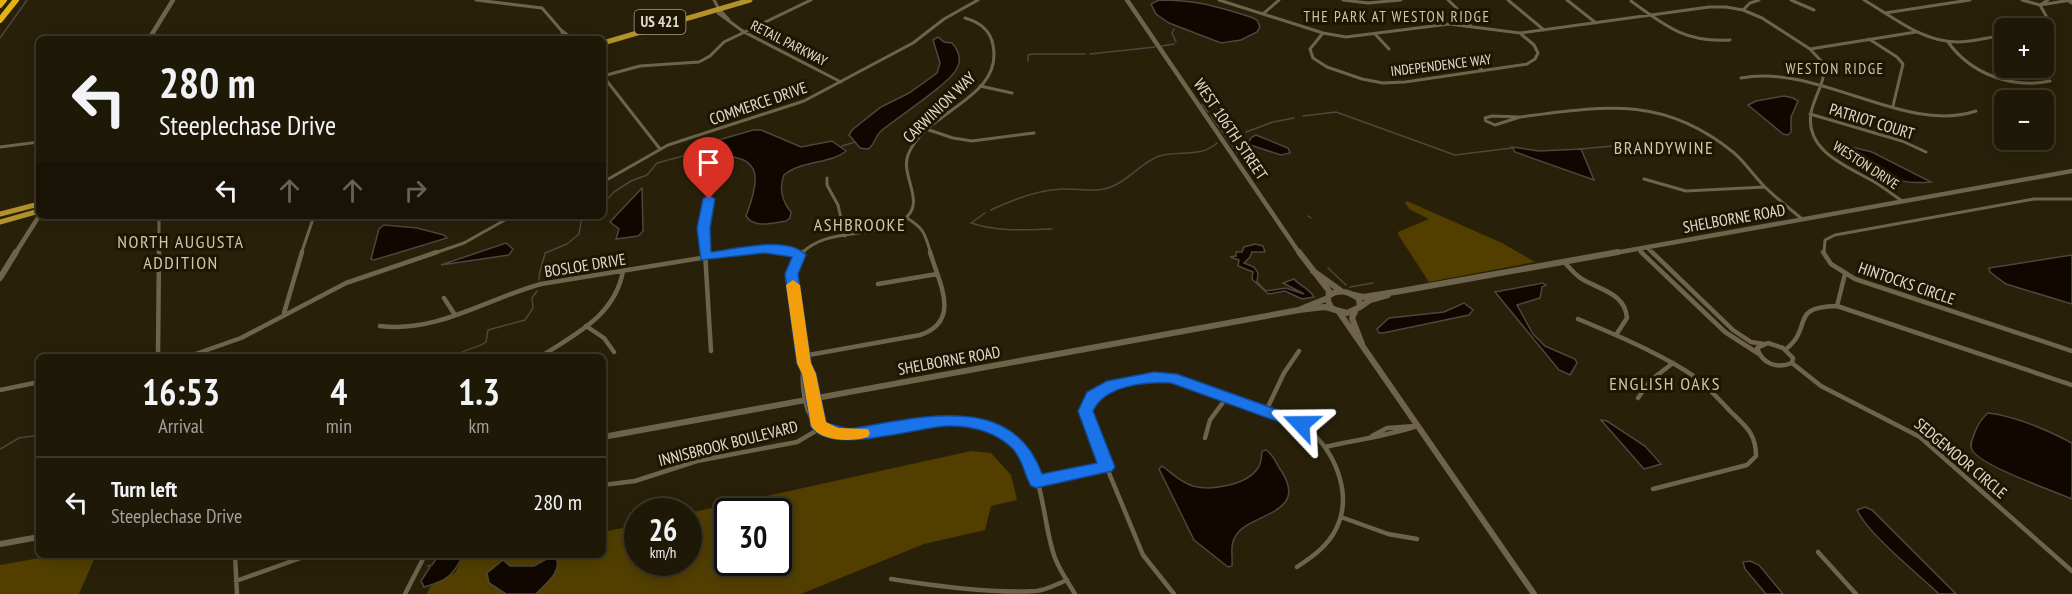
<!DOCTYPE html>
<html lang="en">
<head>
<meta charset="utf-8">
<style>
	:root { --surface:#1e1807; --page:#2b2515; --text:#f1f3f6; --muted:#a1a09b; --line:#3c3728 }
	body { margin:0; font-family:"PT Sans Narrow",sans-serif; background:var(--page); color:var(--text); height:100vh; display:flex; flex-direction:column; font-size:22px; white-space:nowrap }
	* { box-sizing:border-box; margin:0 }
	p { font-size:20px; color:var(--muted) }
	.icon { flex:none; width:33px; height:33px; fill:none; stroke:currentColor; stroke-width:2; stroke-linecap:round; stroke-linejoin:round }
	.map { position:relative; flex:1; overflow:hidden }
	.panel { position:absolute; left:36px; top:354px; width:570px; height:204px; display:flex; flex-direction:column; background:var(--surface); border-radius:9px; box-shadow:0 3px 15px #0003,0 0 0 2px var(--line) }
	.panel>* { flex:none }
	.hud { position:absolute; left:36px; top:36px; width:570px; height:183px; border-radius:9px; box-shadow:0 3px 15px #0003,0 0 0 2px var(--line); background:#1e1807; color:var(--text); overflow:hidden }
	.controls { position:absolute; left:1994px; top:18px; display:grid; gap:12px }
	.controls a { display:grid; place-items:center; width:60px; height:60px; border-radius:9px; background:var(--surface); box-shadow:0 3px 15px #0003,0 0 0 2px var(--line); font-size:30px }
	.speed { position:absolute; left:624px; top:498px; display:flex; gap:12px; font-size:30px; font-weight:700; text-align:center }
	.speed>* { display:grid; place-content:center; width:78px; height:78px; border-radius:50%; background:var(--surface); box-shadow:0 3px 15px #0003,0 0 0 2px var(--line); line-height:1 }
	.speed small { font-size:15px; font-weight:400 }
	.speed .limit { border:3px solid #111; border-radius:9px; background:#fff; color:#111 }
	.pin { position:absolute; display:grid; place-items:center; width:51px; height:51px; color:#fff; margin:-62px -26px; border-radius:50% 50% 50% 0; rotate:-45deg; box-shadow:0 0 6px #0007 }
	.pin .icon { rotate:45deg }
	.me { position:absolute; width:66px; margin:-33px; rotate:293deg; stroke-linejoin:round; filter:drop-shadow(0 0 4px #0008) }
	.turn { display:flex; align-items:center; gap:21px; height:126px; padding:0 24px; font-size:27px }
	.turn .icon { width:78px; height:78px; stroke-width:2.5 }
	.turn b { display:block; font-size:42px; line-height:51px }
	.lanes { display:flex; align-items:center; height:57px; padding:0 24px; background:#0003; justify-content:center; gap:30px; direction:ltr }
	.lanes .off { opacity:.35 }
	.eta { display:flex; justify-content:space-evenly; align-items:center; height:102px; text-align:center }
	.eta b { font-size:36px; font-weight:700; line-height:42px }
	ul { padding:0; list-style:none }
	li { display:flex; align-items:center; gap:18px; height:90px; padding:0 24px; border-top:2px solid var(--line) }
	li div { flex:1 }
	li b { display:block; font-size:22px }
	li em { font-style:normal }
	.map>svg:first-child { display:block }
	.green { fill:#523f00; fill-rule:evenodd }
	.water { fill:#100800; stroke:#4e473e; stroke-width:1.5 }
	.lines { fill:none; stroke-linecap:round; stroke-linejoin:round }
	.stream { stroke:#4e473e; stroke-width:1.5 }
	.minor-far1 { stroke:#6e644c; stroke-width:3 }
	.minor { stroke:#6e644c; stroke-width:4.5 }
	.tertiary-far1 { stroke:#6e644c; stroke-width:4.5 }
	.tertiary { stroke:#6e644c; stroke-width:6 }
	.secondary { stroke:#6e644c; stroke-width:5 }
	.primary { stroke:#b39329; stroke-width:5 }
	.motorway { stroke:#e1b212; stroke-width:6 }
	.route { fill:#1a73e8; stroke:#114b97; stroke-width:1.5 }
	.slow { fill:#f59e0b }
	.labels { text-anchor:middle; stroke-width:6; stroke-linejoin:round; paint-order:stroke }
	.far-street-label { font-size:14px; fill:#e0dbcd; stroke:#1e1602 }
	.far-neighbourhood-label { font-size:15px; letter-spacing:1.5px; fill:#d0c6ab; stroke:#1e1602 }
	.shield { fill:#1e1602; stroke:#a6a090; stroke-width:1.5 }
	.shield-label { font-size:15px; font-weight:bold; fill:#e0dbcd }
	.street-label { font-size:16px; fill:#e0dbcd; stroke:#1e1602 }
	.neighbourhood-label { font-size:18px; letter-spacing:1.5px; fill:#d0c6ab; stroke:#1e1602 }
</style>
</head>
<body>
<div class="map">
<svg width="2072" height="594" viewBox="0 0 2072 594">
	<rect width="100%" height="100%" fill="#282009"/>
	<path class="green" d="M1407 201 1502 243 1535 262 1429 282 1399 236 1398 232 1429 219 1409 209 1405 203Z
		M971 451 991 453 1011 475 1017 500 991 506 985 530 924 544 801 594H427L430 587 455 573 464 555H603V532L637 525 638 562H688L689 513ZM728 512H778V562H728Z
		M56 555H96L79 594H0V565Z"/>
	<path class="water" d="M1159 0C1197 0 1215 6 1251 17L1257 20 1260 27 1257 32 1241 40 1221 43 1169 23 1156 14 1151 4Z
		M938 37 944 42 952 43C958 50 962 59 957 68 950 84 896 118 881 131 875 136 875 145 868 149L860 148 849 135 852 130 881 107 909 93 937 73 940 63 933 40Z
		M1784 96 1793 98 1798 101 1791 117V132L1788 135 1783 134 1748 105 1756 101Z
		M753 130H761L801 147 832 141 846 151C831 164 802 160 784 175 779 188 782 201 791 212L790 218 786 221C773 223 754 229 746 216 759 182 765 155 718 156 707 156 697 159 686 159L683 156 688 149Z
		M1256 135 1288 148 1290 153 1281 155 1247 144 1252 137Z
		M1843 145 1872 152 1931 182C1892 186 1877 171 1845 151Z
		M1512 147 1539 151 1581 149 1594 180 1515 152Z
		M642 188 643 231 638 236 616 239 619 229 610 222Z
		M384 225 417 228 444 235 447 238 374 260 371 259 379 229Z
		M506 243 513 249 509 255 441 265Z
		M1255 244 1263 246 1265 252H1252L1250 257 1244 263 1254 267 1258 273 1257 282 1266 291 1286 288 1304 294 1283 283 1294 279C1300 286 1310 289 1314 297L1302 299 1285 291 1268 294 1252 279 1253 272 1238 266 1239 260 1230 257 1236 256V252H1242L1244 247Z
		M2072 255V304L2006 284 1990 272 1989 268Z
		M1543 283 1546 285 1542 287 1540 298 1517 305 1533 334 1545 346 1575 359 1577 363 1570 375 1559 370 1495 292Z
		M1464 303 1473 310 1469 315 1383 333H1379L1377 329 1389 318 1444 312Z
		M1988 413C2016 416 2047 430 2072 443V499C2051 490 1981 466 1972 450 1969 444 1973 438 1975 432 1978 424 1982 418 1988 413Z
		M1601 420 1607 421 1645 446 1661 464 1644 469Z
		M1266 450C1275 456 1276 464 1282 472 1308 514 1252 513 1237 534 1229 544 1233 554 1232 566L1228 567 1194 540 1159 469 1162 466C1172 473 1180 482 1193 486 1211 491 1247 485 1258 468 1262 463 1261 457 1262 451Z
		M1865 507 1872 510 1956 594H1939C1918 574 1868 534 1857 510Z
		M439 555H463C453 576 447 581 424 587L421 581 430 567 428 566 432 565Z
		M552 556 556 557C563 572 545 584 536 594H506L489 583 487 573 503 560 510 566H534Z
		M1750 561 1759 565 1783 594H1766L1745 569 1743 562Z"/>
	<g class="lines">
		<path class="stream" d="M1174 29 1172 33 1176 42
			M0 38 27 0
			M1162 46 1174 44
			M1090 54 1155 47
			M1028 61V55L1032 54H1085
			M1202 104 1208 112
			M1211 116 1255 177
			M1303 116 1336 112 1455 155 1512 148
			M1246 132 1273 122 1294 118
			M842 146 855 142
			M1581 149 1623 145
			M603 204 614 192 631 181 647 175 657 163 683 156
			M991 210C1014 199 1037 190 1062 189 1078 188 1092 193 1108 188 1128 182 1140 163 1159 156 1178 150 1201 158 1217 143
			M985 213 971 223C999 232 1023 230 1052 229
			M1308 216 1311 218
			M1328 268 1346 285
			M539 280C539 270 543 263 545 253L567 244 579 234 581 222 586 216
			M1350 287 1373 283
			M456 357C463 348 477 349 486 342L488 330 525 320 533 308 532 298 537 291
			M0 449 19 438 39 435"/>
		<path class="minor-far1" d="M476 0 542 8 561 30 565 39
			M714 0 719 9 718 13 744 32 841 82
			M1219 0 1323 33 1346 37 1449 24 1520 33 1709 7H1726L1743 10 1762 18 1810 49 1824 64C1826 82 1814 96 1811 113 1805 150 1844 165 1871 180 1882 186 1892 194 1902 201
			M1343 0 1368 3 1401 0
			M1448 0 1466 17 1470 25
			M1508 0 1544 30
			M1567 0 1596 23
			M1791 0 1814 10
			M1864 0C1893 17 1922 42 1957 42 1973 42 1989 37 2004 35
			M2022 0 2040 5 2071 0
			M1631 1C1665 26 1686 43 1730 40
			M2040 5 2050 23 2043 28
			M2040 5 2048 0
			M719 9 729 20
			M1743 10 1750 3 1759 0
			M1885 13 1970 0
			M1263 14 1279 0
			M561 30 573 39
			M1323 33 1310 49 1313 58 1327 67 1362 79 1383 83 1405 82 1527 64 1535 59 1538 53 1534 45 1521 34
			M1375 34 1389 49
			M1869 39 1897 57 1903 64 1893 106
			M1948 42C1971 74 2012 89 2050 81
			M1810 49 1916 32
			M1467 55 1483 71
			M603 76 640 66 699 62 710 56 724 42 811 0
			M603 76 660 149
			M1741 78C1818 63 1905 135 1976 111
			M980 86 1012 93
			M1810 114 1902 141 1926 152
			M1492 116 1520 117 1495 125 1486 121 1485 118Z
			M1520 117C1604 106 1663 95 1733 152 1745 162 1753 175 1764 186 1776 198 1789 208 1802 219
			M929 130 953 138 972 141 1034 133
			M0 147 39 142
			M827 178V185L838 205 845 236
			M1644 179 1686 191 1765 187
			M603 182 668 145 804 101 913 43 944 19 978 0
			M907 218C925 229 925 235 931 254
			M1646 247 1653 254
			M1638 249 1643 254
			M159 254V216
			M301 254 314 216
			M432 254 464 243 512 216
			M705 254 703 228 713 186 712 179
			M727 254 762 249 795 254
			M801 254C827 226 874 240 904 219 927 203 900 176 908 155 924 111 1004 99 993 45 990 29 979 22 965 18
			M1824 254 1825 240 1835 235 2034 199H2072"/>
		<path class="minor" d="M705 252 711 351
			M790 252 800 255
			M803 252C783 274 800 334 804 363L809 374 819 426
			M1641 252 1725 332 1759 354
			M1652 252 1733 330 1751 342 1764 344
			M1823 252 1831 264 1855 279 2072 351
			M1564 262C1570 268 1575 275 1582 279 1600 290 1625 293 1627 318L1616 335
			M878 284 937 274
			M444 298 455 315
			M1837 306 1845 274
			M284 313 302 252
			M1578 319C1614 334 1652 350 1686 371 1702 381 1716 396 1730 411 1745 426 1756 433 1756 456L1747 465 1653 489
			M380 326C438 333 486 299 541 284L738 252
			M586 326 604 338 614 352
			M1768 343 1783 348 1793 358 1792 363C1777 369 1762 364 1757 348Z
			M1786 349C1814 327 1788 307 1837 306L2072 385
			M803 356 920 335C962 321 939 283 930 252
			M158 357 159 252
			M187 357 241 338 346 283 437 252
			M540 357C575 334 615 316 623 271
			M1792 363 1821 386 1920 437 2072 571
			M804 364C801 378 803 391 806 404 818 460 911 421 949 420 971 419 997 425 1013 440 1046 469 1041 520 1055 558 1060 571 1068 582 1075 594
			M0 390 39 382
			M1638 398 1651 380 1673 363
			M1266 411 1284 373 1299 351
			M1372 436 1387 428 1416 426
			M1205 438 1210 420 1227 397
			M1325 447C1356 440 1387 436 1417 426
			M1037 482 1106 467
			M603 485 635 481 697 461 797 442 821 428
			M1341 517 1388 534 1417 539
			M1818 552 1856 594
			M235 555 237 594
			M415 555 423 557
			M891 579C935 586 992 594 1036 591 1047 590 1057 584 1067 580
			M236 581 309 555
			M405 594 425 555
			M1174 594 1143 555 1085 415C1094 382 1139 374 1169 378 1194 381 1220 394 1243 402 1262 409 1285 414 1302 425 1334 447 1354 493 1336 529 1328 546 1312 557 1297 567"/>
		<path class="tertiary-far1" d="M1127 0 1300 254
			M149 39 173 0
			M15 254 39 216
			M1609 254 2072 171"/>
		<path class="tertiary" d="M1299 252 1329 291 1328 301 1332 309 1347 313 1360 307 1359 299C1349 291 1340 289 1329 295
			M1313 271 1341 291
			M0 278 16 252
			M1354 295 1363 297 1401 291 1618 252
			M1360 307 1370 300 1388 295
			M1301 309 1328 298
			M1339 312 1534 594
			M1355 312 1352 318 1362 344
			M603 437 1299 310 1324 307 1334 309
			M0 544 39 537"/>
		<path class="secondary" d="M2069 0 2072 2"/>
		<path class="primary" d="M603 43 750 0
			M0 214 39 204
			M0 222 39 211"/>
		<path class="motorway" d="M0 5 4 0
			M0 20 16 0"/>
	</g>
	<path class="route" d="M709 195 715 199 710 228 711 252C736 249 788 235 806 255L798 274 811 363 816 374 826 423 849 429C916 419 1012 389 1042 474L1097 463 1078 411 1087 392 1107 381 1154 372 1177 374 1306 420 1308 424 1306 428 1301 430 1171 383C1145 382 1105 385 1093 411L1115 467 1112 471 1036 488 1031 486C1024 474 1023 460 1013 449 996 432 973 426 949 426 920 426 828 457 811 426L802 374 797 363 785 274 792 257 765 253 701 260 697 228 703 199Z"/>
	<path class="slow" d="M793 280 800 285 811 363 816 374 826 422 838 428 868 429 870 433 868 437C852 442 821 442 811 426L802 374 797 363 786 285Z"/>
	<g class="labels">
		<g class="far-street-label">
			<text transform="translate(789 43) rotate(27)" y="5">RETAIL PARKWAY</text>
			<text transform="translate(1441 65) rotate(-7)" y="5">INDEPENDENCE WAY</text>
			<text transform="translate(1866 165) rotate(33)" y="5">WESTON DRIVE</text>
		</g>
		<g class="far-neighbourhood-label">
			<text x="1397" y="22">THE PARK AT WESTON RIDGE</text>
			<text x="1835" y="74">WESTON RIDGE</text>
		</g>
		<rect class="shield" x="634.5" y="10" width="51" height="24" rx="4.5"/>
		<g class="shield-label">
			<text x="660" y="27">US 421</text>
		</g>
		<g class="street-label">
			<text transform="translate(758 103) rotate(-19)" y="6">COMMERCE DRIVE</text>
			<text transform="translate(939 107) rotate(-44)" y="6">CARWINION WAY</text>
			<text transform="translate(1872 121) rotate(17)" y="6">PATRIOT COURT</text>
			<text transform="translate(1231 129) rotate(56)" y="6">WEST 106TH STREET</text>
			<text transform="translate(1734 218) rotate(-10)" y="6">SHELBORNE ROAD</text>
			<text transform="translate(585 265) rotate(-9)" y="6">BOSLOE DRIVE</text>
			<text transform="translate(1907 283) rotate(19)" y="6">HINTOCKS CIRCLE</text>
			<text transform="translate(949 360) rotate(-10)" y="6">SHELBORNE ROAD</text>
			<text transform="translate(728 443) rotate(-14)" y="6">INNISBROOK BOULEVARD</text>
			<text transform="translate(1961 458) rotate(40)" y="6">SEDGEMOOR CIRCLE</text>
		</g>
		<g class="neighbourhood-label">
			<text x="1664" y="154">BRANDYWINE</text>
			<text x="860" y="231">ASHBROOKE</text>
			<text x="181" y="248">NORTH AUGUSTA<tspan x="181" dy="21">ADDITION</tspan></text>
			<text x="1665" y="390">ENGLISH OAKS</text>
		</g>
	</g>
</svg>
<div class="controls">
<a>+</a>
<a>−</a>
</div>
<div class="speed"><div>26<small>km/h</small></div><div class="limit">30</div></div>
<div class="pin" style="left:709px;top:199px;background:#d93025"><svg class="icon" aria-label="arrive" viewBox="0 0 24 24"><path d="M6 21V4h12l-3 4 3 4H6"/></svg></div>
<svg class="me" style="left:1301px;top:424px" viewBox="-20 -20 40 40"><path d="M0-17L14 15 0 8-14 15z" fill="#1a73e8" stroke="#fff" stroke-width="4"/></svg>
<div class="hud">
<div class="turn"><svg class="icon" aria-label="left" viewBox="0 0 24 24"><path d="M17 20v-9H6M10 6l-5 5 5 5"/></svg><div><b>280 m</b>Steeplechase Drive</div></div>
<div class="lanes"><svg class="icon" aria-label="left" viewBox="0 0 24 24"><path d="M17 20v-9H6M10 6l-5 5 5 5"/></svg><svg class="icon off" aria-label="ahead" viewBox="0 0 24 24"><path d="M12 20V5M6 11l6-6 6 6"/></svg><svg class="icon off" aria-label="ahead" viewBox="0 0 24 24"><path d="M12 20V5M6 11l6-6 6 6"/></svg><svg class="icon off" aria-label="right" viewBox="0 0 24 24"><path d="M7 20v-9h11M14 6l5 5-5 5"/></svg></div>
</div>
<section class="panel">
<div class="eta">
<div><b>16:53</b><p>Arrival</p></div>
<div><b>4</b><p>min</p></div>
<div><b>1.3</b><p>km</p></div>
</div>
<ul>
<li><svg class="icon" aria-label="left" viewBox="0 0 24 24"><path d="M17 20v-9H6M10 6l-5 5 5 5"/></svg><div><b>Turn left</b><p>Steeplechase Drive</p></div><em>280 m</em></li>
</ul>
</section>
</div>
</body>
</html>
